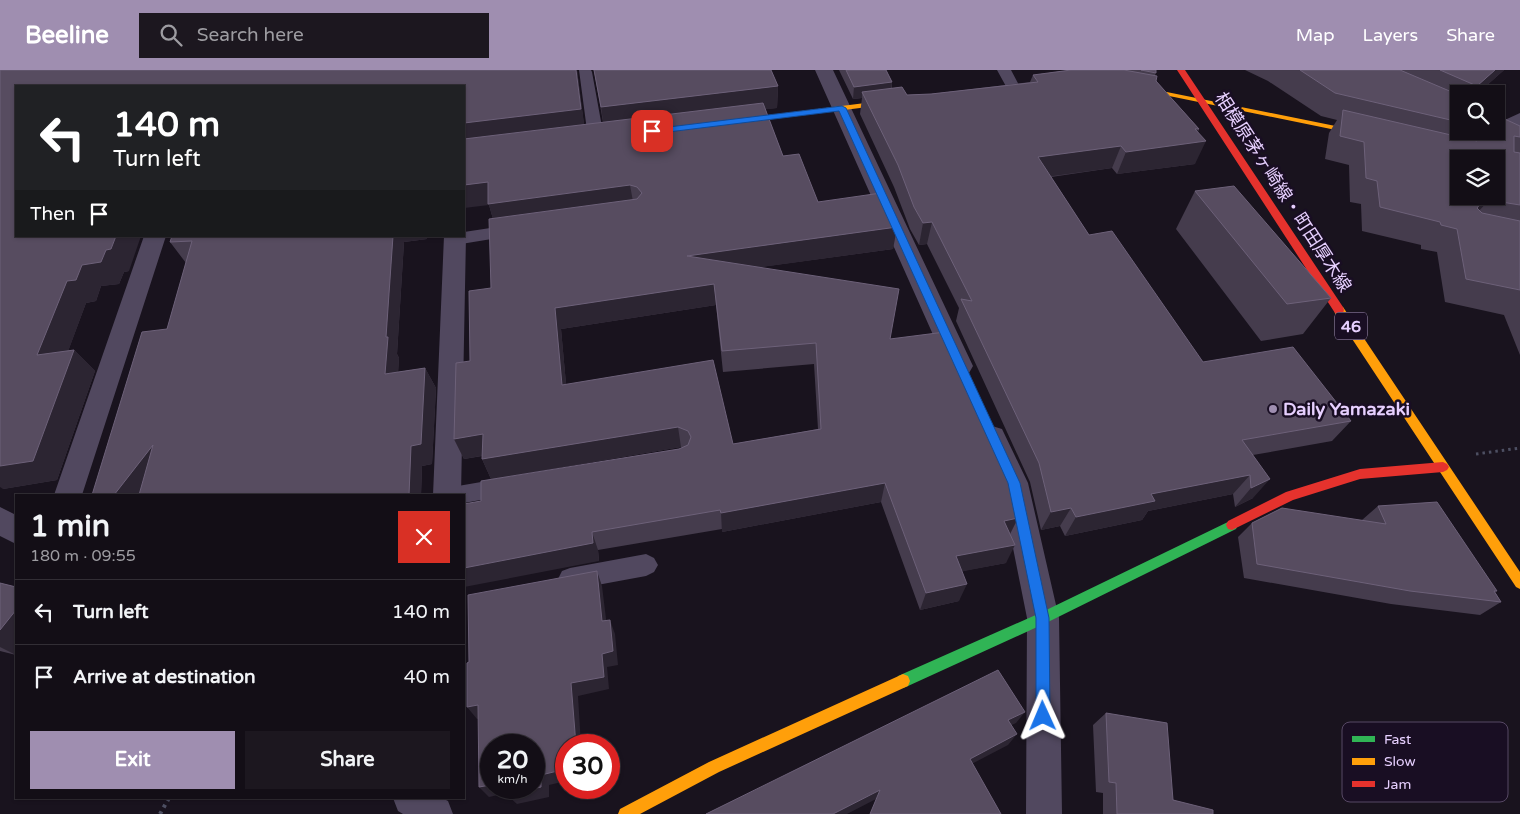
<!DOCTYPE html>
<html lang="en">
<head>
<meta charset="utf-8">
<style>
	:root { --surface:#130e16; --page:#1c171f; --text:#f1f3f6; --muted:#9d9ca1; --line:#322e35; --accent:#9f8eb0 }
	body { margin:0; font-family:"Varela Round","Noto Sans JP",sans-serif; background:var(--page); color:var(--text); height:100vh; display:flex; flex-direction:column; font-size:19px; white-space:nowrap }
	* { box-sizing:border-box; margin:0 }
	p { font-size:16px; color:var(--muted) }
	.icon { flex:none; width:28px; height:28px; fill:none; stroke:currentColor; stroke-width:2; stroke-linecap:round; stroke-linejoin:round }
	.map { position:relative; flex:1; overflow:hidden }
	.details { position:absolute; left:15px; top:424px; width:450px; height:305px; display:flex; flex-direction:column; background:var(--surface); border-radius:0px; box-shadow:0 1px 4px #0004,0 0 0 1px var(--line) }
	.details>* { flex:none }
	.guide { position:absolute; left:15px; top:15px; width:450px; height:152px; border-radius:0px; box-shadow:0 1px 4px #0004,0 0 0 1px var(--line); background:#202124; color:#fff; overflow:hidden }
	.buttons { position:absolute; left:1450px; top:15px; display:grid; gap:10px }
	.buttons a { display:grid; place-items:center; width:55px; height:55px; border-radius:0px; background:var(--surface); box-shadow:0 1px 4px #0004,0 0 0 1px var(--line); font-size:25px }
	.speed { position:absolute; left:480px; top:664px; display:flex; gap:10px; font-size:25px; font-weight:700; text-align:center }
	.speed>* { display:grid; place-content:center; width:65px; height:65px; border-radius:50%; background:var(--surface); box-shadow:0 1px 4px #0004,0 0 0 1px var(--line); line-height:1 }
	.speed small { font-size:12px; font-weight:400 }
	.speed .limit { border:8px solid #d22; background:#fff; color:#111 }
	.pin { position:absolute; display:grid; place-items:center; width:42px; height:42px; color:#fff; margin:-21px; border-radius:10px; box-shadow:0 2px 8px #0006 }
	.me { position:absolute; width:55px; margin:-28px; rotate:359deg; stroke-linejoin:round; filter:drop-shadow(0 0 4px #0008) }
	.turn { display:flex; align-items:center; gap:18px; height:105px; padding:0 15px; font-size:22px }
	.turn .icon { width:65px; height:65px; stroke-width:2.5 }
	.turn b { display:block; font-size:35px; line-height:42px }
	.then { display:flex; align-items:center; height:48px; padding:0 15px; background:#0003; gap:10px; font-size:19px }
	.round { display:grid; place-items:center; flex:none; width:52px; height:52px; border-radius:0px; background:var(--page) }
	.overview { display:flex; align-items:center; justify-content:space-between; height:85px; padding:0 15px }
	h1 { font-size:30px; font-weight:800; line-height:38px }
	.cta { display:flex; gap:10px; margin-top:auto; padding:10px 15px }
	.cta a { flex:1; height:58px; border-radius:0px; background:var(--accent); color:#fff; font-size:20px; font-weight:800; line-height:58px; text-align:center }
	.cta a+a { background:var(--page); color:var(--text) }
	ul { padding:0; list-style:none }
	li { display:flex; align-items:center; gap:15px; height:65px; padding:0 15px; border-top:1px solid var(--line) }
	li div { flex:1 }
	li b { display:block; font-size:19px }
	li em { font-style:normal }
	header { display:flex; align-items:center; gap:30px; box-sizing:border-box; height:70px; padding:0 25px; background:var(--accent); color:#fff }
	header strong { font-size:24px }
	nav { display:flex; gap:28px; margin-inline-start:auto; font-size:18px }
	.search { width:350px; height:45px; background:var(--page); display:flex; align-items:center; gap:12px; box-sizing:border-box; padding:0 18px; border-radius:0px; color:var(--muted); font-size:19px }
	.map>svg:first-child { display:block }
	.lines { fill:none; stroke-linecap:round; stroke-linejoin:round }
	.path-far1 { stroke:#4d4f62; stroke-width:3; stroke-dasharray:2.5 4; stroke-linecap:butt }
	.path { stroke:#4d4f62; stroke-width:4; stroke-dasharray:3 4.5; stroke-linecap:butt }
	.lane { fill:#51485f; fill-rule:evenodd }
	.street { fill:#51485f; fill-rule:evenodd }
	.fast { fill:#30b455; fill-rule:evenodd }
	.slow { fill:#ff9f0a; fill-rule:evenodd }
	.jam { fill:#e5322d; fill-rule:evenodd }
	.wall { fill:#453c4d; fill-rule:evenodd }
	.shaded-wall { fill:#2c2532 }
	.building { fill:#574c60; stroke:#6d6179; fill-rule:evenodd }
	.route { fill:#1a73e8; stroke:#114b97 }
	.poi-dot { fill:#9f8eb0; stroke:#190e23; stroke-width:2 }
	.labels { text-anchor:middle; stroke-width:5; stroke-linejoin:round; paint-order:stroke }
	.shield { fill:#190e23; stroke:#a996bd; stroke-width:1 }
	.shield-label { font-size:16px; font-weight:bold; fill:#e7d0ff }
	.street-label { font-size:18px; fill:#e7d0ff; stroke:#190e23 }
	.poi-label { font-size:18px; font-weight:bold; fill:#e7d0ff; stroke:#190e23; text-anchor:start }
	.key { fill:#190e23; stroke:#574865; stroke-width:1 }
	.key-label { font-size:14px; fill:#e7d0ff }
</style>
</head>
<body>
<header>
<strong>Beeline</strong>
<div class="search"><svg class="icon" aria-label="search" viewBox="0 0 24 24"><circle cx="10" cy="10" r="6"/><path d="M15 15l6 6"/></svg>Search here</div>
<nav><a>Map</a><a>Layers</a><a>Share</a></nav>
</header>
<div class="map">
<svg width="1520" height="744" viewBox="0 0 1520 744">
	<rect width="100%" height="100%" fill="#19131e"/>
	<g class="lines">
		<path class="path-far1" d="M1476 384 1520 378"/>
		<path class="path" d="M160 744 169 728"/>
		<path class="lane" d="M579 0H591L592 2 604 68 602 71 596 73 588 68Z
			M997 0H1011L1020 17 1018 20H1008Z
			M517 154 523 156 526 160 523 164 455 175 449 173 446 169 448 166H464V162Z
			M510 407 518 409 521 416 518 423 464 433V425H447L450 418 458 416Z
			M646 484 654 488 658 495 654 502 646 506 570 520 562 517 558 509 562 501 570 498Z"/>
		<path class="street" d="M815 0H833L973 296 969 303 960 306 951 303 947 296Z
			M1520 43V57L1500 68 1493 70 1486 68 1483 64 1485 61H1496V54Z
			M464 162 466 166 461 425H433L444 166H464Z
			M144 166H166L82 425H54Z
			M992 356 1002 359 1028 413 1059 548 1062 744H1026L1027 548 1000 413 978 367 982 359Z
			M0 437 16 445V474L0 466Z
			M393 728H442L448 731 453 744H403L398 741Z"/>
		<path class="fast" d="M1232 450 1236 451 1238 455 1236 459 1048 552 908 616 903 618 898 616 896 611 898 606 1038 544Z"/>
		<path class="slow" d="M1127 14 1370 63 1374 65 1370 67 1130 18H1127Z
			M897 29H900V33L731 54 727 52 731 50Z
			M1339 236 1343 237 1520 502V519L1516 517 1335 243 1334 240 1335 237Z
			M903 604 908 606 910 611 908 616 719 702 640 744H618L620 739 709 692Z"/>
		<path class="jam" d="M1177 0H1185L1343 237 1344 240 1343 243H1335Z
			M1443 392 1447 394 1449 397 1447 400 1443 402 1360 409 1293 430 1232 460 1228 459 1226 455 1228 451 1286 422 1360 399Z"/>
	</g>
	<path class="wall" d="M0 0H577L584 55 603 52 594 1 593 0H771L778 16 777 38 765 39 783 86 818 132 897 157 893 179 761 197 890 269 1018 448 1010 464 1006 493 962 501 959 531 920 540 881 432 722 462V459L598 480 599 491 481 431 682 378 681 377 491 409 482 389V386L464 389 454 369 470 291 491 218 493 149 489 135 16 16 129 201 124 202 119 214 101 216 96 231 86 233 68 281 74 280 95 301 57 410 3 419ZM716 235 723 302 814 294 818 359 733 374 566 314 561 259Z
		M839 0H886L892 12V18L907 25 931 24 1030 12 1033 5 1071 0H1156L1155 6 1156 11 1199 59 1198 62 1195 94 1117 104 1112 98 1051 107 1089 165 1203 292 1351 351 1332 371 1253 385V428L1235 437 1233 424 1148 441 1142 450 1065 466 1060 456 1041 460 1030 412 956 251 959 238 927 174 919 175 910 159 894 117 860 44 862 28 853 29Z
		M1245 0H1504L1477 24H1459V61H1496L1520 56V285L1504 245 1445 232 1437 182 1421 179V175L1362 161 1361 134 1350 132 1349 95 1325 89 1329 63 1337 50 1321 46 1268 11Z
		M1195 121 1331 228 1303 264 1261 271 1176 159Z
		M172 166 427 169 404 172 397 284 399 288 398 302 425 298 436 318 432 394 422 396 421 425H92L167 259 186 193 170 172Z
		M1378 436 1497 521 1495 522 1501 532 1480 545 1391 534 1244 508 1238 467 1252 453 1362 450Z
		M0 513 16 585 0 581Z
		M1106 643 1173 730 1213 744H1103V723L1096 722 1093 655Z"/>
	<path class="shaded-wall" d="M576 0H577L585 61 464 76V53Z
		M1495 0H1504L1477 24H1471L1477 16Z
		M892 12 891 24 862 22V28L853 29 854 17Z
		M778 16 777 38 604 59 601 37Z
		M1195 59H1199L1192 73 1206 71 1195 94 1117 104 1126 82Z
		M1121 76 1112 98 1031 109 1038 87Z
		M488 112 630 115 634 137 495 156 489 135 464 138V115Z
		M1489 130 1468 153 1461 155 1482 132Z
		M932 152 927 174 919 175 923 153Z
		M897 157 893 179 689 207 687 186Z
		M116 166H141L129 201 124 202 119 214 101 216 96 231 86 233 59 306 37 285 67 211 82 195 106 180Z
		M393 166H427V169L404 172 397 284 399 288 397 325 385 304 386 267Z
		M714 214 716 235 561 259 568 335 562 315 555 238Z
		M74 280 95 301 57 410 3 419 0 417V396Z
		M425 298 436 318 432 394 422 396 421 425H409L411 376Z
		M678 357 681 377 491 409 482 389Z
		M483 364 492 384 464 389 454 369Z
		M153 375 150 425H114Z
		M1250 405 1233 424 1148 441 1142 450 1065 466 1076 447 1151 424Z
		M1270 409 1253 428 1235 437 1251 418Z
		M885 413 881 432 722 462 721 443Z
		M1071 438 1060 456 1041 460 1051 442Z
		M1018 448 1009 466 1004 451Z
		M592 462 598 480 599 491 464 517V498Z
		M1015 475 1006 493 949 504 956 486Z
		M597 501 602 516 608 565 602 551Z
		M967 514 959 531 920 540 926 523Z
		M16 540V585L0 577V560Z
		M610 550 615 564 618 595 607 597 609 619 578 626 581 675H576L571 613Z
		M478 635 488 647 477 649 467 637Z
		M1025 642 1016 653 999 661 1008 650Z
		M1017 664 1008 675 962 699 970 689Z
		M566 699V711L549 715V727L517 734 507 725 541 705Z
		M491 715V718H513L516 721 489 727 479 717Z
		M880 720 876 729 847 744H833Z"/>
	<path class="building" d="M0 0H576L581 39 464 53V16H16V166H116L111 179 106 180 101 192 82 195 76 210 67 211 37 285 74 280 33 391 0 396Z
		M594 0H771L778 16 601 37Z
		M846 0H886L892 12 854 17Z
		M1071 0H1124L1157 6 1156 11 1199 59H1195L1206 71 1126 82 1121 76 1038 87 1089 165 1112 161 1203 292 1293 277 1351 351 1242 370 1270 409 1251 418 1250 405 1151 424 1155 431 1076 447 1071 438 1051 442 1039 393 961 229 972 231 932 152 923 153 914 137 898 95 862 22 902 17 907 25 931 24 1038 12 1033 5Z
		M1141 0H1156V3Z
		M1300 0H1400L1459 25V52L1335 23Z
		M1440 0H1495L1477 16Z
		M763 33 783 86 799 84 818 132 881 123 897 157 687 186 899 219 890 269 945 262 1006 394 1018 448 1004 451 1015 475 956 486 967 514 926 523 885 413 721 443 720 440 592 462 593 473 464 498V434L481 431V411L679 379 688 375 691 367 688 361 678 357 482 389 483 364 454 369 456 293 470 291 469 221 491 218 489 149 637 129 642 123 637 117 630 115 488 134V112L464 115V69ZM714 214 722 281 816 273 821 359 733 374 713 290 562 315 555 238Z
		M1343 40 1477 71 1480 67 1497 66 1494 61H1496V45L1520 56V67L1514 66V82L1520 83V135L1489 130 1482 132 1477 138 1482 143 1520 151V220L1466 209 1457 159 1441 155 1440 152 1380 137 1377 111 1366 108 1364 72 1340 66ZM1459 89H1496V126H1459Z
		M1234 116 1331 228 1287 234 1195 121Z
		M172 166H393L386 267H388L385 304 425 298 421 374 411 376 409 425H139L153 375 114 425H92L142 262 167 259 192 171 170 172Z
		M1437 432 1497 521H1494L1501 532 1410 521 1257 494 1252 453 1282 438 1386 454 1378 436Z
		M597 501 602 551 610 550 613 581 602 584 604 607 571 613 576 675H566V699L541 705V717L507 725V718H534V675H491V715L479 717 478 635 467 637V593L469 592 468 525Z
		M0 513 16 517V540L0 560Z
		M998 600 1025 642 1008 650 1017 664 970 689 1001 744H870L880 720 833 744H706Z
		M1106 643 1167 653 1173 730 1213 740V744H1117L1116 713 1109 712Z"/>
	<path class="route" d="M842 36 846 38 1020 413 1049 548 1050 646 1048 651 1043 653 1038 651 1036 646V548L1008 413 839 41 652 64 648 61 652 59Z"/>
	<circle class="poi-dot" cx="1273" cy="339" r="5"/>
	<g class="labels">
		<rect class="shield" x="1335" y="242.5" width="32" height="27" rx="4"/>
		<g class="shield-label">
			<text x="1351" y="262">46</text>
		</g>
		<g class="street-label">
			<text transform="translate(1283 122) rotate(57)" y="6">相模原茅ヶ崎線・町田厚木線</text>
		</g>
		<g class="poi-label">
			<text x="1283" y="345">Daily Yamazaki</text>
		</g>
	</g>
	<rect x="1342" y="652" width="166" height="80" rx="8" class="key"/>
	<rect x="1352" y="666" width="23" height="6" fill="#30b455"/>
	<rect x="1352" y="688" width="23" height="7" fill="#ff9f0a"/>
	<rect x="1352" y="711" width="23" height="6" fill="#e5322d"/>
	<g class="key-label">
		<text x="1384" y="674">Fast</text>
		<text x="1384" y="696">Slow</text>
		<text x="1384" y="719">Jam</text>
	</g>
</svg>
<div class="buttons">
<a><svg class="icon" aria-label="search" viewBox="0 0 24 24"><circle cx="10" cy="10" r="6"/><path d="M15 15l6 6"/></svg></a>
<a><svg class="icon" aria-label="layers" viewBox="0 0 24 24"><path d="M12 4l9 5-9 5-9-5zM3 14l9 5 9-5"/></svg></a>
</div>
<div class="speed"><div>20<small>km/h</small></div><div class="limit">30</div></div>
<div class="pin" style="left:652px;top:61px;background:#d93025"><svg class="icon" aria-label="arrive" viewBox="0 0 24 24"><path d="M6 21V4h12l-3 4 3 4H6"/></svg></div>
<svg class="me" style="left:1043px;top:646px" viewBox="-20 -20 40 40"><path d="M0-17L14 15 0 8-14 15z" fill="#1a73e8" stroke="#fff" stroke-width="4"/></svg>
<div class="guide">
<div class="turn"><svg class="icon" aria-label="left" viewBox="0 0 24 24"><path d="M17 20v-9H6M10 6l-5 5 5 5"/></svg><div><b>140 m</b>Turn left</div></div>
<div class="then">Then<svg class="icon" aria-label="arrive" viewBox="0 0 24 24"><path d="M6 21V4h12l-3 4 3 4H6"/></svg></div>
</div>
<section class="details">
<div class="overview"><div><h1>1 min</h1><p>180 m · 09:55</p></div><a class="round" style="background:#d93025;color:#fff"><svg class="icon" aria-label="close" viewBox="0 0 24 24"><path d="M6 6l12 12M18 6L6 18"/></svg></a></div>
<ul>
<li><svg class="icon" aria-label="left" viewBox="0 0 24 24"><path d="M17 20v-9H6M10 6l-5 5 5 5"/></svg><div><b>Turn left</b></div><em>140 m</em></li>
<li><svg class="icon" aria-label="arrive" viewBox="0 0 24 24"><path d="M6 21V4h12l-3 4 3 4H6"/></svg><div><b>Arrive at destination</b></div><em>40 m</em></li>
</ul>
<div class="cta"><a>Exit</a><a>Share</a></div>
</section>
</div>
</body>
</html>
